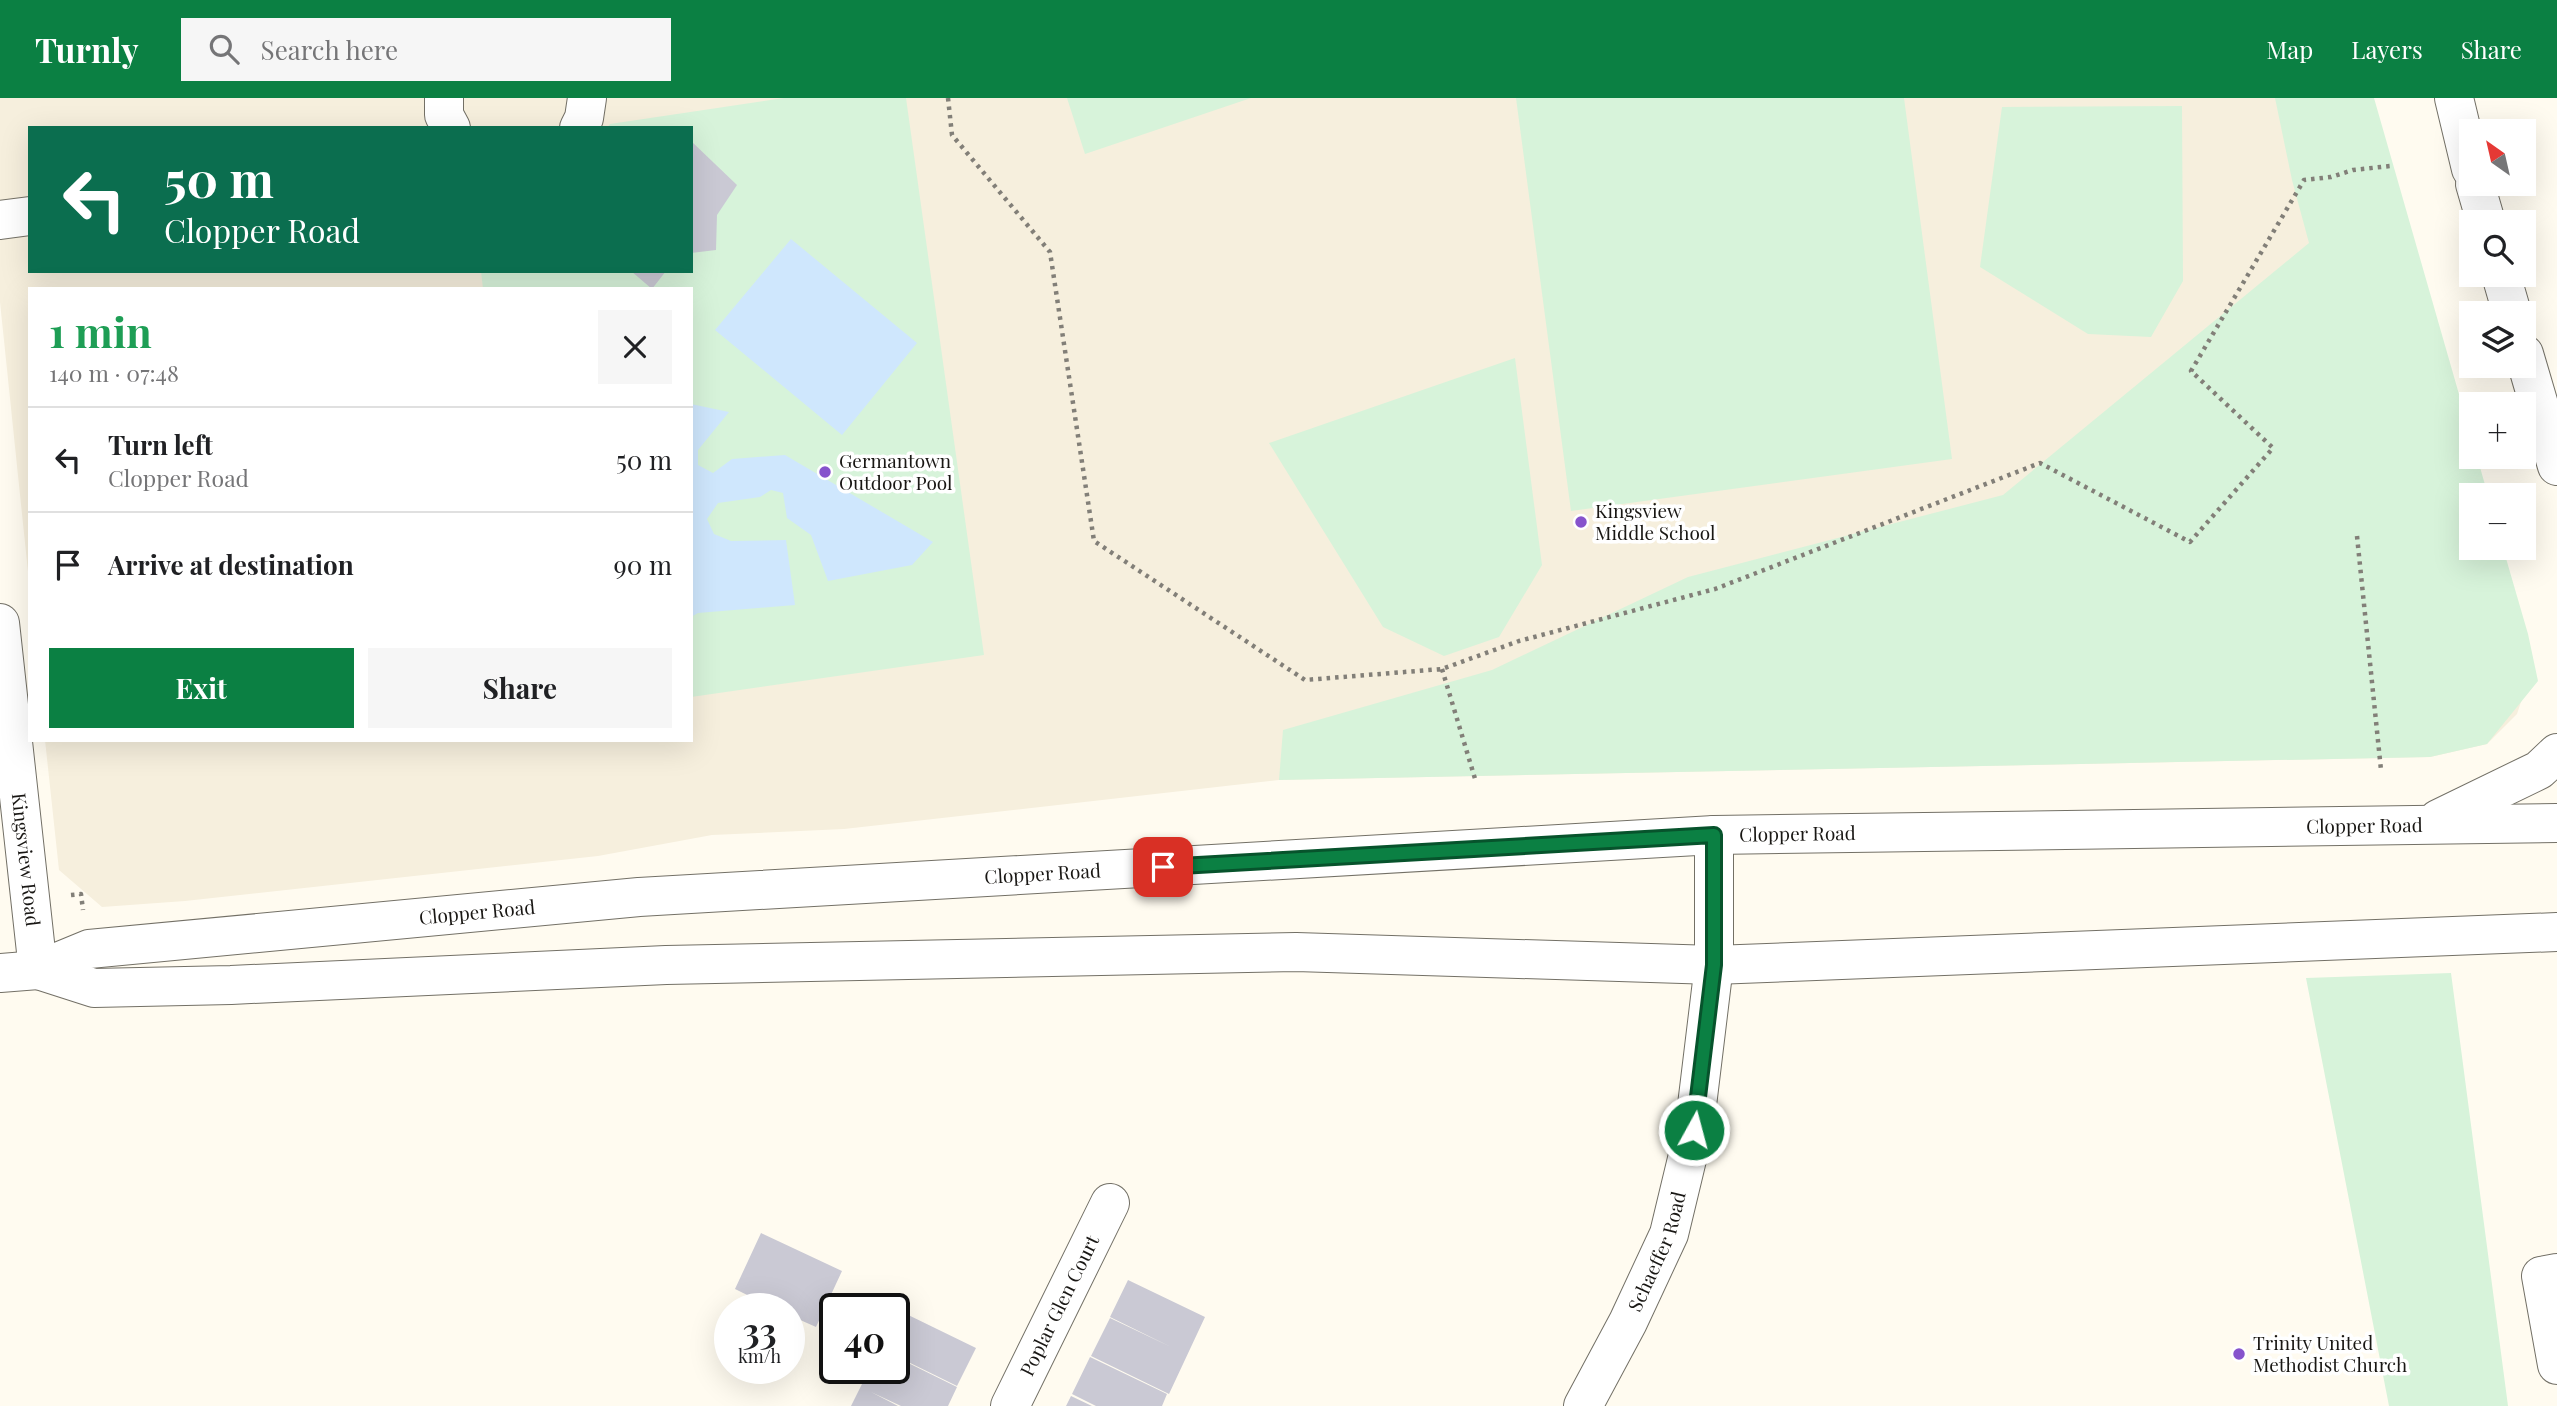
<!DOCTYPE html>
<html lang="en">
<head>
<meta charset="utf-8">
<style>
	:root { --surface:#fff; --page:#f6f6f6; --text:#202124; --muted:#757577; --line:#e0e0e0; --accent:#0b8043 }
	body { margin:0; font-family:"Playfair Display",serif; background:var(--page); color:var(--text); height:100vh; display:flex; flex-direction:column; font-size:26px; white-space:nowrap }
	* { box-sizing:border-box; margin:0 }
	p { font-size:23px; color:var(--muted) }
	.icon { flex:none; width:38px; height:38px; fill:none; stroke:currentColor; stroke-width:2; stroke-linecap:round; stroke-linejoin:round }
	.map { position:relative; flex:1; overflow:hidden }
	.side { position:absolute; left:28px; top:189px; width:665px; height:455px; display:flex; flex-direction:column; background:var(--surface); border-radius:0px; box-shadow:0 7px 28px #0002 }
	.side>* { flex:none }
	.banner { position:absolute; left:28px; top:28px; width:665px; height:147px; border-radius:0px; box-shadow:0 7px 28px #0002; background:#0b6e4f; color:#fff; overflow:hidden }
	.needle { width:46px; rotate:326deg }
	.buttons { position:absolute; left:2459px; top:21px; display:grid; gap:14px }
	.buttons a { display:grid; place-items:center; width:77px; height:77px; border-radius:0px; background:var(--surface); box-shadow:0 7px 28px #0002; font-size:35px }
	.speed { position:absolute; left:714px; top:1195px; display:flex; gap:14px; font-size:35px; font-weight:700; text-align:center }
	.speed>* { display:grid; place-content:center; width:91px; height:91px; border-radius:50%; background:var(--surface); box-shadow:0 7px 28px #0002; line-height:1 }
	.speed small { font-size:18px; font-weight:400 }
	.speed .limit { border:4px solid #111; border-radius:10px; background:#fff; color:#111 }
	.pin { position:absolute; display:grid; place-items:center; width:60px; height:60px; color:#fff; margin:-30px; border-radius:14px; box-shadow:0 4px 10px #0006 }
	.me { position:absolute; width:77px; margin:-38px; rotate:7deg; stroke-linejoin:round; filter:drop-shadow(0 0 5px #0008) }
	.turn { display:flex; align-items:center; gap:24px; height:147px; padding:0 21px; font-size:32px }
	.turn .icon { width:91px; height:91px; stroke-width:2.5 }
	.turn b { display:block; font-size:49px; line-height:60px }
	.round { display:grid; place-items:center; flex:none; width:74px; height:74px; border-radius:0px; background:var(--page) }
	.overview { display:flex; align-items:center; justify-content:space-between; height:119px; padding:0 21px }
	h1 { font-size:42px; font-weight:700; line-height:52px; color:#1e9e55 }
	.primary-button { display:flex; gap:14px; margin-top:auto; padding:14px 21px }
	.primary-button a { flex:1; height:80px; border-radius:0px; background:var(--accent); color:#fff; font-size:28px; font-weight:700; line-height:80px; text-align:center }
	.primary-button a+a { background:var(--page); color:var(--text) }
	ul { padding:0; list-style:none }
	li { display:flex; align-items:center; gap:21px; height:105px; padding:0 21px; border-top:2px solid var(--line) }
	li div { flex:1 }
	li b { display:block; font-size:26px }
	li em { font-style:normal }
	header { display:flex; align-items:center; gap:42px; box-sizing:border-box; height:98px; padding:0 35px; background:var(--accent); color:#fff }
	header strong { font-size:33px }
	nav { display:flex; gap:38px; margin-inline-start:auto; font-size:24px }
	.search { width:490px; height:63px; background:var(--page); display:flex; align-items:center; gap:18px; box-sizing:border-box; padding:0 24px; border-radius:0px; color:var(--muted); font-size:26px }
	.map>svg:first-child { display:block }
	.built { fill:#f6efdd; fill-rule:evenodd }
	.green { fill:#d7f3da }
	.water { fill:#cfe7fd }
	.building { fill:#cac9d4 }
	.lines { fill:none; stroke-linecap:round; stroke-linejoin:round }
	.minor-casing { stroke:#737066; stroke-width:40 }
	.major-casing { stroke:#737066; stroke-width:40 }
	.path { stroke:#827f78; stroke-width:4.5; stroke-dasharray:3.5 5; stroke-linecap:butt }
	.minor { stroke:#fff; stroke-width:38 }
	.major { stroke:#fff; stroke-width:38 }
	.route-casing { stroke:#07532c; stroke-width:18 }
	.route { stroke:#0b8043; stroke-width:12 }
	.poi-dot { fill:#8653cc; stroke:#fff; stroke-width:2.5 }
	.labels { text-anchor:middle; stroke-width:7; stroke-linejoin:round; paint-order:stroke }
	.poi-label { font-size:19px; fill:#191714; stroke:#fff; text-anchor:start }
	.street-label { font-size:19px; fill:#191714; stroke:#fff }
</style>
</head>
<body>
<header>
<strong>Turnly</strong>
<div class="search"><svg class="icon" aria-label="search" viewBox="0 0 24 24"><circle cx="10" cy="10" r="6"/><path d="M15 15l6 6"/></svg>Search here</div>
<nav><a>Map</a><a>Layers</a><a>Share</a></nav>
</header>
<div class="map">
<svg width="2557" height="1308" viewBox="0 0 2557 1308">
	<rect width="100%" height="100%" fill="#fffbf0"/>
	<path class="built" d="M0 0H2366L2471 397V450L2523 598 2517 616 2487 646 2430 659 1279 682 844 731 712 737 598 758 185 803 102 809 59 772 45 642H691V191H30V493L0 204ZM30 30H691V173H30Z"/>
	<path class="green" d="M784 0H906L984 557 691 599V191H483L481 173H691V30H607L610 26Z
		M1067 0H1251L1085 56Z
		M1516 0H1904L1952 361 1571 413Z
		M2275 0H2374L2471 338V359H2477L2488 397H2471V450H2503L2528 536 2538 583 2487 646 2430 659 1279 682 1283 632 1492 572 1688 479 2003 397 2309 145 2292 82Z
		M2182 8 2183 183 2151 239 2088 236 1980 169 2002 9Z
		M1515 260 1542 467 1499 539 1444 558 1383 529 1269 345Z
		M2451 875 2508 1308H2389L2306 880Z"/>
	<path class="water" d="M791 141 917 245 842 337 715 232Z
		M691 306 729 314 698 352V367L713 375 732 361 785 357 933 444 912 467 828 483 811 437 787 420 783 395 771 392 760 399 718 405 707 421 714 436 731 443 786 442 795 507 698 515 691 519Z"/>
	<path class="building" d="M691 43 737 87 717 117 716 152 691 155Z
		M631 173H666L652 191Z
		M761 1135 842 1173 816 1229 789 1217V1211H776L735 1191Z
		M1128 1182 1205 1219 1169 1296 1091 1258 1110 1220 1171 1249 1110 1219Z
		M898 1212 976 1250 957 1288 894 1257V1219Z
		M894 1258 957 1289 948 1308H901L871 1294 898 1308H851L870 1270H894Z
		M1090 1259 1167 1296 1162 1308H1096L1072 1296Z
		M1071 1298 1092 1308H1066Z"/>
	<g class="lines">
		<g class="minor-casing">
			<g id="minor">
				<path d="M444 0V17L451 30"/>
				<path d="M579 30 584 20 587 0"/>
				<path d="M0 122 30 118"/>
				<path id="s1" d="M0 525 38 872"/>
				<path d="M2557 1175 2541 1178 2557 1267"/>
				<path id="s2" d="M1010 1308 1110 1105"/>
				<path id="s3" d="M1583 1308 1628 1224 1669 1136 1694 1032 1714 867V737"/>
			</g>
		</g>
		<g class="major-casing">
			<g id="major">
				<path d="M2454 0 2471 71"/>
				<path d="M2475 86 2486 124"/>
				<path d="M2501 177 2512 215"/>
				<path d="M2524 256 2557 368"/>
				<path d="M2438 721 2539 672 2557 655"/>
				<path d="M38 872 94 890 231 887 666 867 1296 854 1714 867 2557 834"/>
				<path id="s4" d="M0 875 38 872 89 851 639 799 1714 737 2557 725"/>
			</g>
		</g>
		<path class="path" d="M948 0 952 37 1050 154 1094 443 1305 582 1442 571 1519 543 1715 491 2040 365 2190 444 2273 350 2191 273 2304 82 2331 79 2353 72 2390 68
			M2357 438 2381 672
			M1442 571 1476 684
			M71 797 81 796 83 812"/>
		<use href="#minor" class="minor"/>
		<use href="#major" class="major"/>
	</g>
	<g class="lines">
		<g class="route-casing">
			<path id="route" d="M1163 769 1714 737V867L1694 1032"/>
		</g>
		<use href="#route" class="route"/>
	</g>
	<g class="poi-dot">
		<circle cx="825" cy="374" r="7"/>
		<circle cx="1581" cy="424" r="7"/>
		<circle cx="2239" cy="1256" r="7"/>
	</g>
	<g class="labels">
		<g class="poi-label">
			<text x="839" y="370">Germantown<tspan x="839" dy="22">Outdoor Pool</tspan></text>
			<text x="1595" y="420">Kingsview<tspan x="1595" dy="22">Middle School</tspan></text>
			<text x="2253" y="1252">Trinity United<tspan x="2253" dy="22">Methodist Church</tspan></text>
		</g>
		<g class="street-label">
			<text dy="7" stroke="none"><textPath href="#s4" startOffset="2373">Clopper Road</textPath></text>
			<text dy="7" stroke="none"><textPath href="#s4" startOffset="1806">Clopper Road</textPath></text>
			<text dy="7" stroke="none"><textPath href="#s1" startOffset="238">Kingsview Road</textPath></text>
			<text dy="7" stroke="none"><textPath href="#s4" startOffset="1050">Clopper Road</textPath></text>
			<text dy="7" stroke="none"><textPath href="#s4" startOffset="483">Clopper Road</textPath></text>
			<text dy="7" stroke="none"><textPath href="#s3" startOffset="172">Schaeffer Road</textPath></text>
			<text dy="7" stroke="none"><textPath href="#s2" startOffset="112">Poplar Glen Court</textPath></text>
		</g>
	</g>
</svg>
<div class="buttons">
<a><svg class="needle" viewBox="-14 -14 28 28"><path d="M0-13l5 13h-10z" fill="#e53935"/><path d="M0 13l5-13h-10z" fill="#757577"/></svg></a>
<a><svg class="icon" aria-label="search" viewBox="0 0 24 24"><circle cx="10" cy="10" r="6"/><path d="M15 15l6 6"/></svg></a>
<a><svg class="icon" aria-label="layers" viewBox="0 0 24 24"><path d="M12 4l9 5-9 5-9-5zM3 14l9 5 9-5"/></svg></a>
<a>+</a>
<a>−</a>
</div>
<div class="speed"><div>33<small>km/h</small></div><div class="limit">40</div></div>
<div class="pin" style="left:1163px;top:769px;background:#d93025"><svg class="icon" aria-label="arrive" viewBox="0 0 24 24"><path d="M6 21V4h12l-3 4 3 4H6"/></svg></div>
<svg class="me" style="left:1694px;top:1032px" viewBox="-20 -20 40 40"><circle r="17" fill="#0b8043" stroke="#fff" stroke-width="3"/><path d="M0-11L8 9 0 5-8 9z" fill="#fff"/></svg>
<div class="banner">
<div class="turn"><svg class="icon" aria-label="left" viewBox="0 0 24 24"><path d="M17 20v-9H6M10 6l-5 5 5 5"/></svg><div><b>50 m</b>Clopper Road</div></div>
</div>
<section class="side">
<div class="overview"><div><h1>1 min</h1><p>140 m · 07:48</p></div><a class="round"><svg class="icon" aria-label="close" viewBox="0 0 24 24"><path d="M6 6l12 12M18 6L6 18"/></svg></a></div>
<ul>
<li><svg class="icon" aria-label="left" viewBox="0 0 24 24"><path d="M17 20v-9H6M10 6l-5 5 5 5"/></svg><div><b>Turn left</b><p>Clopper Road</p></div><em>50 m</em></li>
<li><svg class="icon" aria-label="arrive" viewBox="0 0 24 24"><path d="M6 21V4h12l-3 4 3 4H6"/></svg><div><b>Arrive at destination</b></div><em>90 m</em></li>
</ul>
<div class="primary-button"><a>Exit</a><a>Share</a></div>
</section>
</div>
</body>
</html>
